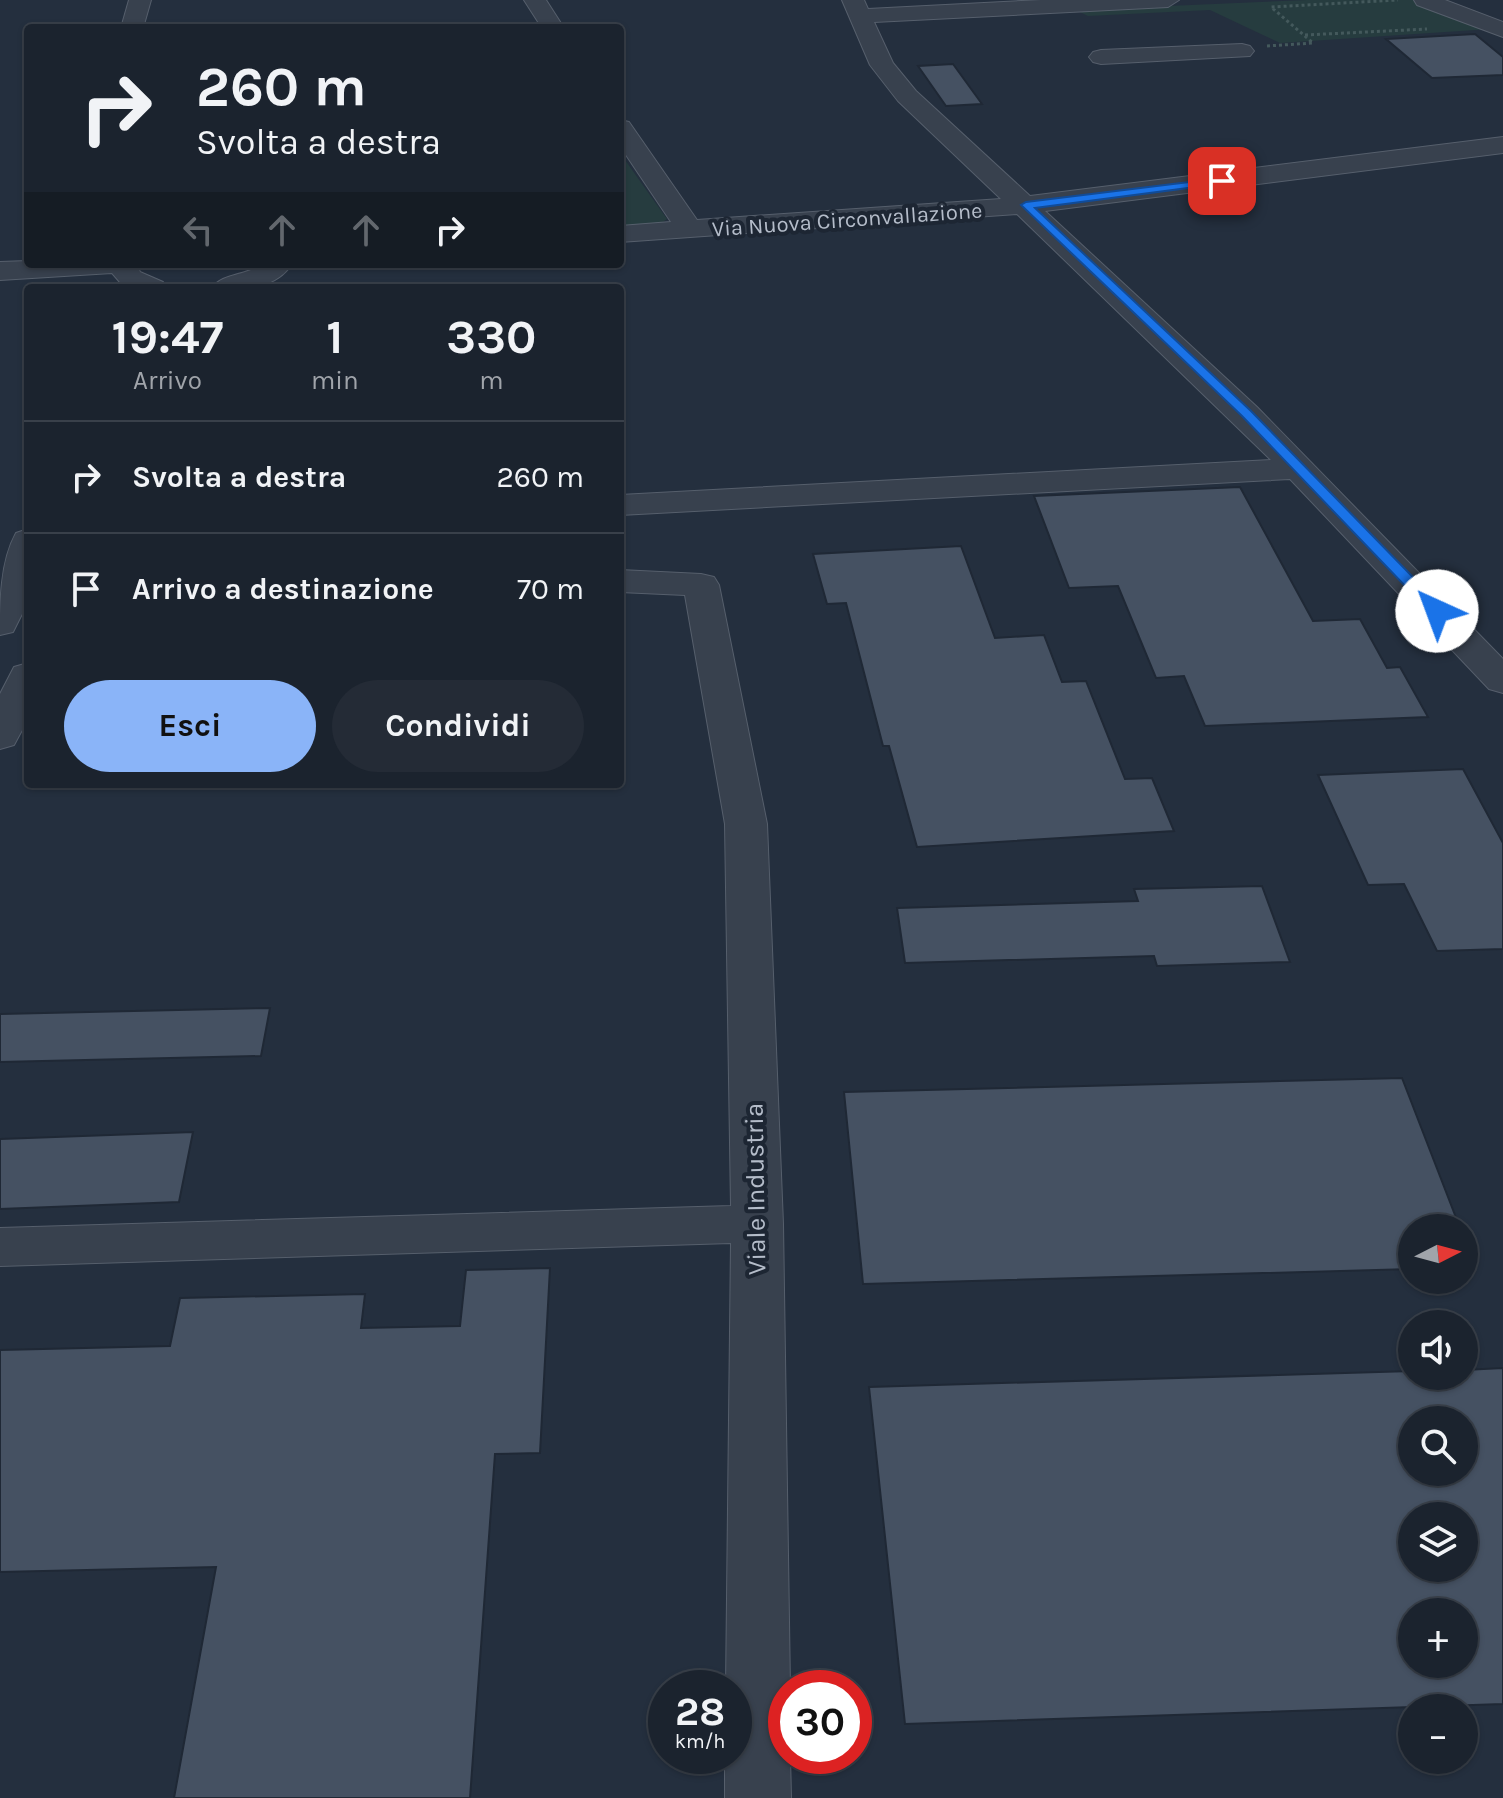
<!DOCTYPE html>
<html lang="it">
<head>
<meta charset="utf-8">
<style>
	:root { --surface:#1b232e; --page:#242b36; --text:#f1f3f6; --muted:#a0a4aa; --line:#39404a; --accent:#8ab4f8 }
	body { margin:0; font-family:Karla,sans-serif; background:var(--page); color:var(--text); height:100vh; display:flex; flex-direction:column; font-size:30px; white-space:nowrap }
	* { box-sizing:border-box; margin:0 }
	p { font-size:26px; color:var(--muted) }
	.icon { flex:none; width:44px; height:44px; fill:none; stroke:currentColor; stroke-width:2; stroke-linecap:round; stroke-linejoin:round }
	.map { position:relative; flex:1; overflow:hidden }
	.side { position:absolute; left:24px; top:284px; width:600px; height:504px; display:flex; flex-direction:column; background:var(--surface); border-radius:8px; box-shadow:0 2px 6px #0004,0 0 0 2px var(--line) }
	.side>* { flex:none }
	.top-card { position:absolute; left:24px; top:24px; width:600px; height:244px; border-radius:8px; box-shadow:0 2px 6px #0004,0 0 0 2px var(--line); background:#1b232e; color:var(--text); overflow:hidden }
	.needle { width:52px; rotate:84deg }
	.tools { position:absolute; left:1398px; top:1214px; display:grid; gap:16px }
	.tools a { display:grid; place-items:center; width:80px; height:80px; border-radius:50%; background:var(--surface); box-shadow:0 2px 6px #0004,0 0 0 2px var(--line); font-size:40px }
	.speed { position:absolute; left:648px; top:1670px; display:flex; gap:16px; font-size:40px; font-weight:700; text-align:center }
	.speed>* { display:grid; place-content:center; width:104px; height:104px; border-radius:50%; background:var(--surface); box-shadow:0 2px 6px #0004,0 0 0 2px var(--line); line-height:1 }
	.speed small { font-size:20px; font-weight:400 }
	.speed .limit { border:12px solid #d22; background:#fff; color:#111 }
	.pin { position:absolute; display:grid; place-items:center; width:68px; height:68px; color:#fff; margin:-34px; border-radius:16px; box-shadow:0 4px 12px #0006 }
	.me { position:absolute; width:88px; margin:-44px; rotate:317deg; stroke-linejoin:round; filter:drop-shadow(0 0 6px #0008) }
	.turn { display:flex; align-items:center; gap:28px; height:168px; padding:0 40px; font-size:36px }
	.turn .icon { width:104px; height:104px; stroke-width:2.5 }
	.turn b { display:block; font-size:56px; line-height:68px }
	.lanes { display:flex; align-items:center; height:76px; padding:0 40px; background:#0003; justify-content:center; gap:40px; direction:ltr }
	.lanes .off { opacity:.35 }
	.eta { display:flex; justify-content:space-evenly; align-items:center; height:136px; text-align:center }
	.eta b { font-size:48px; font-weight:700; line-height:56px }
	.button { display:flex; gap:16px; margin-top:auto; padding:16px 40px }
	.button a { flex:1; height:92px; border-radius:48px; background:var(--accent); color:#111; font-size:32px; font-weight:700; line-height:92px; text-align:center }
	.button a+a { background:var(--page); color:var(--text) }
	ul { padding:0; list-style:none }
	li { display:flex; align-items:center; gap:24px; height:112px; padding:0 40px; border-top:2px solid var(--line) }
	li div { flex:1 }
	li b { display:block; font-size:30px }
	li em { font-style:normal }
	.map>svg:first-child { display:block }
	.green { fill:#263c3f }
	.building { fill:#455162; stroke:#1f2835; stroke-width:2; fill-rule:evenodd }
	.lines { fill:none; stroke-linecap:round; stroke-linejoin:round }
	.minor-casing { stroke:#565f6c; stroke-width:2 }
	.path { stroke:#44595c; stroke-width:3; stroke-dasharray:3 3; stroke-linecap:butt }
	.minor { fill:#38414e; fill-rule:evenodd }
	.route { fill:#1a73e8; stroke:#114b97; stroke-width:2 }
	.labels { text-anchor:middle; stroke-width:8; stroke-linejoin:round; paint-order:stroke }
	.far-street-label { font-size:22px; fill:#b4bcc9; stroke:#1d2633 }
	.street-label { font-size:26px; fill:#b4bcc9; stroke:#1d2633 }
</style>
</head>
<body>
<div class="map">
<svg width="1503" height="1798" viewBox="0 0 1503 1798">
	<rect width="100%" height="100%" fill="#242f3e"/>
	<path class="green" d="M1306 0H1414L1490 29 1280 43 1210 10 1088 16 1076 10Z
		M620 153 667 219 660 224 620 226Z"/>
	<path class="building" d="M1475 34 1503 57V75L1432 78 1386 39Z
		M953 64 982 104 946 106 918 66Z
		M1240 487 1313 621 1360 619 1387 668 1400 667 1428 717 1205 726 1184 676 1156 678 1118 586 1069 588 1034 496Z
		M961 546 995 638 1044 635 1062 682 1086 681 1125 779 1152 778 1174 831 917 847 889 746H883L846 603 827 604 813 554Z
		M1463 769 1503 843V949L1437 951 1404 884 1368 885 1318 775Z
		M1262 886 1290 962 1157 966 1154 956 905 963 897 908 1138 901 1134 889Z
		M270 1008 261 1056 0 1062V1014Z
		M1402 1078 1460 1228H1412V1269L863 1284 844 1092Z
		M193 1132 179 1202 0 1209V1139Z
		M550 1268 540 1453 495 1454 470 1798H174L216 1567 0 1572V1350L170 1346 180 1298 365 1294 361 1328 460 1326 466 1270Z
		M1503 1368V1704L905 1724 869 1387 1412 1371V1376H1464V1370ZM1412 1420H1464V1472H1412ZM1412 1516H1464V1568H1412ZM1412 1612H1464V1664H1412Z"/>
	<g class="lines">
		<g class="minor-casing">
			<path id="minor" d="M129 0H151L143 28H121Z
				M524 0H546L564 28H542Z
				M842 0H864L868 9 1041 0H1179L1168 7 874 22 893 63 916 91 1030 196 1503 137V153L1045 211 1257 407 1503 659V693L1489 689 1290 479 620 515V495L1271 460 1017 214 620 242V226L671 222 620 146V120L629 122 697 220 1001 199 898 101 870 65Z
				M1414 0H1445L1503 22V37L1417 5Z
				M1242 44 1250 46 1254 51 1250 56 1101 64 1093 62 1089 57 1093 52 1101 50Z
				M28 261V264H137L140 272 163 282 167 288H125L112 273 0 280V262Z
				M261 264H292C273 292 242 288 212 288 222 273 247 276 261 264Z
				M28 529V602L13 632 0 635C0 602 0 562 16 533Z
				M620 570 701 574 714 577 719 585 767 824 783 1224 790 1688H786V1756H790L791 1798H725V1756H734V1688H726L731 1243 0 1266V1228L731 1206 725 824 685 595 620 592Z
				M28 663V719L14 745 0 749V694L14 667Z"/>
		</g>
		<path class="path" d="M1305 35 1427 29
			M1267 46 1313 43 1271 7 1398 0"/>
		<use href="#minor" class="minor"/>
	</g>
	<path class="route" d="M1222 178H1226V183L1035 208 1251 411 1443 608V614H1432L1242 416 1021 205 1026 202Z"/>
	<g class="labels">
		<g class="far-street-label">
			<text transform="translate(847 219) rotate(-4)" y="8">Via Nuova Circonvallazione</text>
		</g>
		<g class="street-label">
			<text transform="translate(755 1189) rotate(-91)" y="9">Viale Industria</text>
		</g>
	</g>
</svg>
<div class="tools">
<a><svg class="needle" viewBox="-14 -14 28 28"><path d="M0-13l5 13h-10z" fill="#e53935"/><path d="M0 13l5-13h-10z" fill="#a0a4aa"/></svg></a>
<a><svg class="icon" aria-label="sound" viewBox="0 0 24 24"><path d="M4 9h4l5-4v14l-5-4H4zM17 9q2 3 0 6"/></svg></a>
<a><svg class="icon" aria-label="search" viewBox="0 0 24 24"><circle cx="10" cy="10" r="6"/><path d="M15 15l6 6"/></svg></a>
<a><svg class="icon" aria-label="layers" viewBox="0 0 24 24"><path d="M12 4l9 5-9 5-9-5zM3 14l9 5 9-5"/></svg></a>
<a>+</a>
<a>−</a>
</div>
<div class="speed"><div>28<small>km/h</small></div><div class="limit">30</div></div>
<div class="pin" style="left:1222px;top:181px;background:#d93025"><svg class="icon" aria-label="arrive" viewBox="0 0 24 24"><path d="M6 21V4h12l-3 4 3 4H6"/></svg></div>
<svg class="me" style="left:1437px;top:611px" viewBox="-20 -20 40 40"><circle r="19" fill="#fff"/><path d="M0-13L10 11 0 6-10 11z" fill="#1a73e8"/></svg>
<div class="top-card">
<div class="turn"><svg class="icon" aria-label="right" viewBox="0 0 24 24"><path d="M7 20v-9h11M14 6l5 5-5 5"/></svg><div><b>260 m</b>Svolta a destra</div></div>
<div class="lanes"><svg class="icon off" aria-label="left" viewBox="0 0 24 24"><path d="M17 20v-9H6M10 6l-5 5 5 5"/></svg><svg class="icon off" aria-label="ahead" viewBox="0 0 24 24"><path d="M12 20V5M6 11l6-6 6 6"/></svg><svg class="icon off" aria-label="ahead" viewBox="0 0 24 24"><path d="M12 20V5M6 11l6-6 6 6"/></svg><svg class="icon" aria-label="right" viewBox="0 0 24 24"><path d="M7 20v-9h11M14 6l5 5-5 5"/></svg></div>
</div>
<section class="side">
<div class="eta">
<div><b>19:47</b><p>Arrivo</p></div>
<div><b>1</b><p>min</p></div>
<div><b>330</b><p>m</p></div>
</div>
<ul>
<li><svg class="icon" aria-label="right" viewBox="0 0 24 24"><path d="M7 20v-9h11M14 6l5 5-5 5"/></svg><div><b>Svolta a destra</b></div><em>260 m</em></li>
<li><svg class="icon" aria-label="arrive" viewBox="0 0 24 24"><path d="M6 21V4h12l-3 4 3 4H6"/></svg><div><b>Arrivo a destinazione</b></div><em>70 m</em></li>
</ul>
<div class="button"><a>Esci</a><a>Condividi</a></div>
</section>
</div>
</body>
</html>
